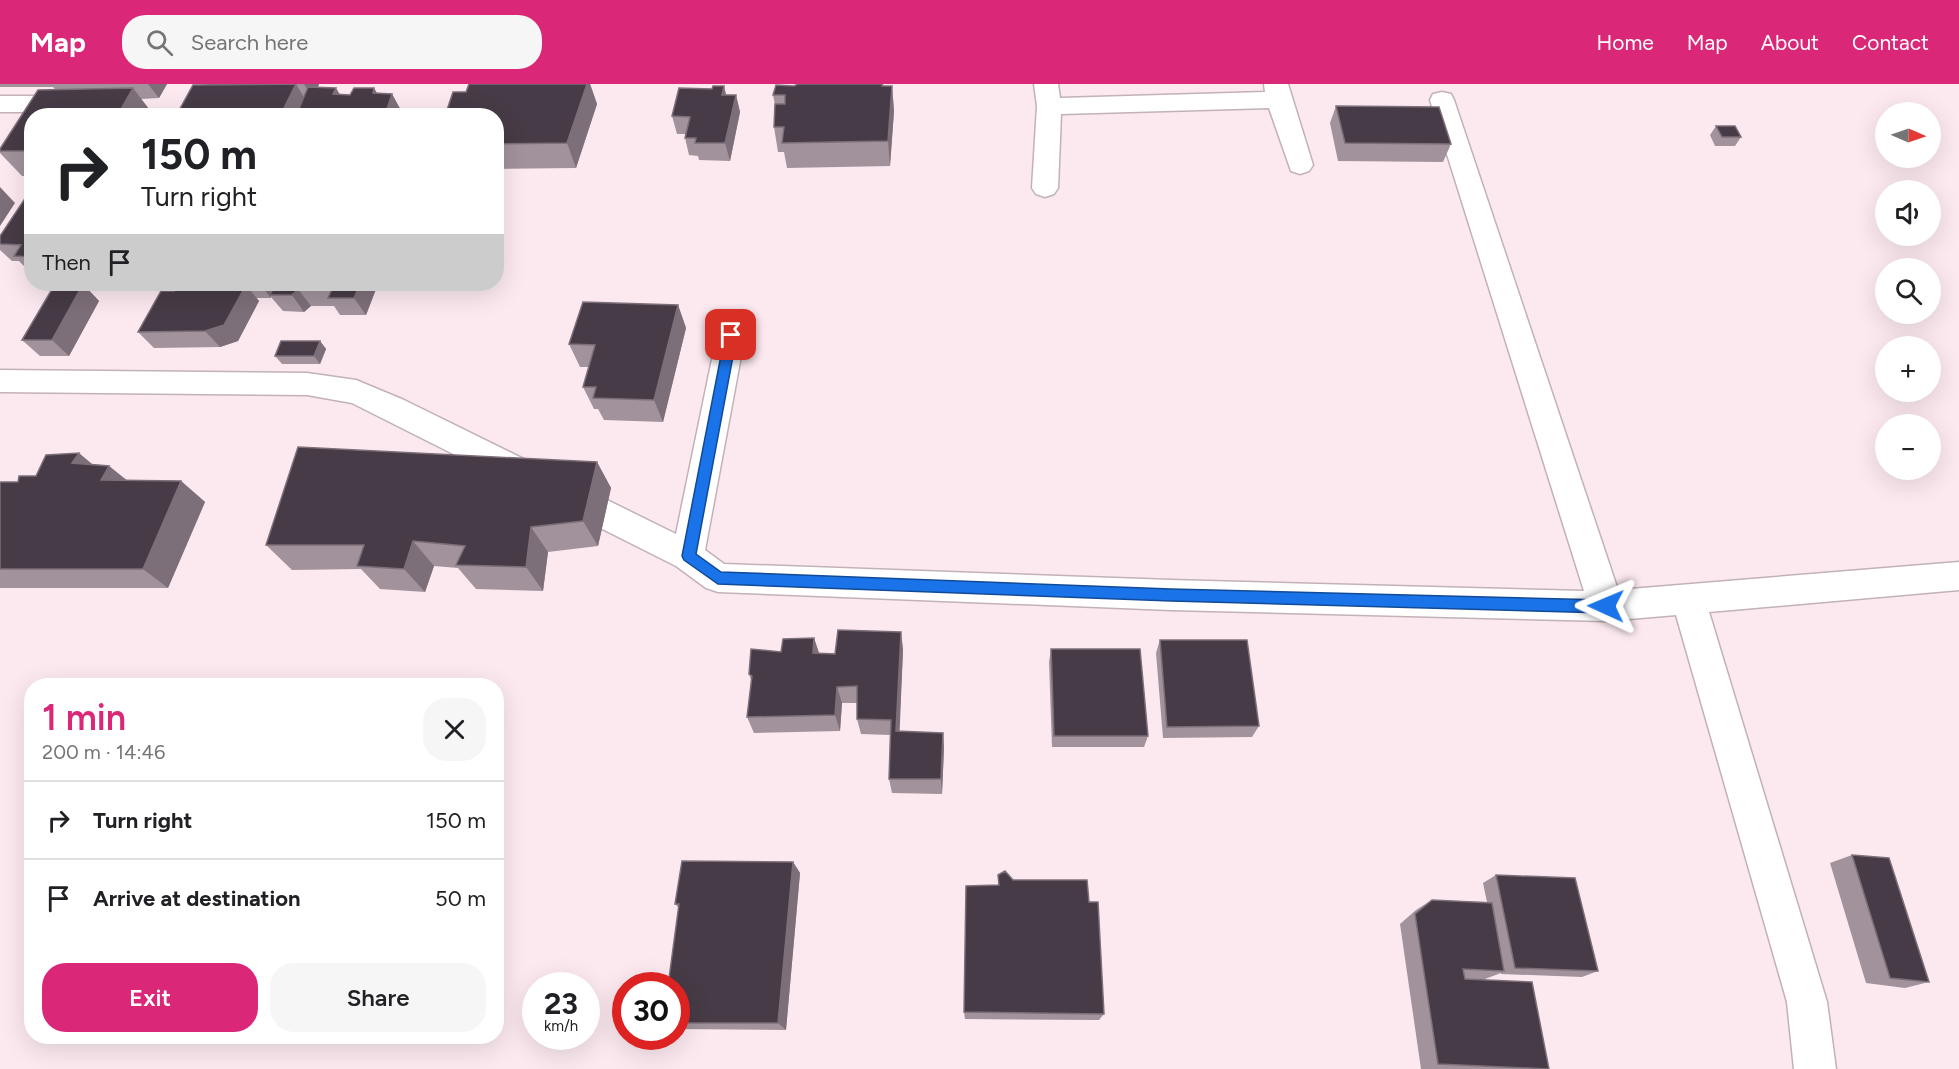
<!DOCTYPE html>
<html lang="en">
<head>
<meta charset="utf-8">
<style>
	:root { --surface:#fff; --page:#f6f6f6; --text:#202124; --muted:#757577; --line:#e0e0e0; --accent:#db2777 }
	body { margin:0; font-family:Figtree,sans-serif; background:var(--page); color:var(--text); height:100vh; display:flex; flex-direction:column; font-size:22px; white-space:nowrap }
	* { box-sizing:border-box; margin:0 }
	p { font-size:20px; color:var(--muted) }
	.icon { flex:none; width:33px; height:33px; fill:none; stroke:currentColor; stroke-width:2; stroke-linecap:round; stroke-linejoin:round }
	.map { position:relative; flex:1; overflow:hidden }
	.side { position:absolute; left:24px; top:594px; width:480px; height:366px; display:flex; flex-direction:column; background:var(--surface); border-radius:24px; box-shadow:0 6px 24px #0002 }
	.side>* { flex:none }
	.banner { position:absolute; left:24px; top:24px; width:480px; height:183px; border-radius:24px; box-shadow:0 6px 24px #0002; background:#fff; color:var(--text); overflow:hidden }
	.needle { width:39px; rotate:92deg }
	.buttons { position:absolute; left:1875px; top:18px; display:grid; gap:12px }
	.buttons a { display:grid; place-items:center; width:66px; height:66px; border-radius:50%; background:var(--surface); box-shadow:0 6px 24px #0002; font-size:30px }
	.speed { position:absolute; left:522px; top:888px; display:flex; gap:12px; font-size:30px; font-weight:700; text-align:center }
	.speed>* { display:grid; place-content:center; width:78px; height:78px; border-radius:50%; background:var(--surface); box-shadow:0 6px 24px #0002; line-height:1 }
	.speed small { font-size:15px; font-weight:400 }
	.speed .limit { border:9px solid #d22; background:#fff; color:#111 }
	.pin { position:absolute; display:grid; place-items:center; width:51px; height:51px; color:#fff; margin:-26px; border-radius:12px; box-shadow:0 3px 9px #0006 }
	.me { position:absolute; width:66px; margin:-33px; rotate:271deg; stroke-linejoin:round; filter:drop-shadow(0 0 4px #0008) }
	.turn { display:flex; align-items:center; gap:21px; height:126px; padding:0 18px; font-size:27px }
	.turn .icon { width:78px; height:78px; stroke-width:2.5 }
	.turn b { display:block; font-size:42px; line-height:51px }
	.then { display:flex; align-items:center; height:57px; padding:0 18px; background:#0003; gap:12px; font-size:22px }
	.round { display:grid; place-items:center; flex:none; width:63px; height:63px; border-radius:24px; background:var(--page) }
	.headline { display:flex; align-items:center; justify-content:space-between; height:102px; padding:0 18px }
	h1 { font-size:36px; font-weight:600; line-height:45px; color:var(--accent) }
	.primary-button { display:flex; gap:12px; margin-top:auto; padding:12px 18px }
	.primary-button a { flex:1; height:69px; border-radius:24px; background:var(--accent); color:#fff; font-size:24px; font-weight:600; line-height:69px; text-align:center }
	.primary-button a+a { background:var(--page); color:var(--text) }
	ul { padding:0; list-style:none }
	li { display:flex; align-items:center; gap:18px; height:78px; padding:0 18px; border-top:2px solid var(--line) }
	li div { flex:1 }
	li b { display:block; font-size:22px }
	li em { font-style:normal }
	header { display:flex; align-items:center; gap:36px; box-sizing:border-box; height:84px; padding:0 30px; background:var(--accent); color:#fff }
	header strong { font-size:28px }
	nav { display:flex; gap:33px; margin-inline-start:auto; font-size:21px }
	.search { width:420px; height:54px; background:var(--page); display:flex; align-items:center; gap:15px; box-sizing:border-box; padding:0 21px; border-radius:24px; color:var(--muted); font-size:22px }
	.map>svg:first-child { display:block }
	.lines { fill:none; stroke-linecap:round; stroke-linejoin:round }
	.street-casing { stroke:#c3b1b8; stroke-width:3 }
	.street { fill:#fff; fill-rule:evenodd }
	.wall { fill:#a1929b }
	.shaded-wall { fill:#7d6f79 }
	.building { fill:#463b46; stroke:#7d6f79; stroke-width:1.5 }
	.route { fill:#1a73e8; stroke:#114b97; stroke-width:1.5 }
</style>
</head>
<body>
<header>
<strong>Map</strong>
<div class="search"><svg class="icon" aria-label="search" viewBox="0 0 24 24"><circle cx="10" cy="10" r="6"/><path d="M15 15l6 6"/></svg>Search here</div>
<nav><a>Home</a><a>Map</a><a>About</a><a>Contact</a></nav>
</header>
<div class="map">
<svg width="1959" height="985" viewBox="0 0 1959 985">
	<rect width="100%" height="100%" fill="#fce9f0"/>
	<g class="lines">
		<g class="street-casing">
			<path id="street" d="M1034 0H1058L1060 14 1265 8 1264 0H1288L1313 81 1309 87 1300 90 1291 87 1269 24 1061 30 1058 104 1054 110 1045 113 1036 110 1032 104 1037 22Z
				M1442 8 1451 10 1454 16 1618 506 1959 478V506L1709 528 1827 918 1836 985H1794L1787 918 1676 531 1606 537 1171 526 718 508 706 504 676 482 352 319 307 311 0 308V286L307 289 356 296 404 316 676 450 717 251 721 243 731 240 741 243 745 251 705 466 724 480 1171 496 1584 507 1430 16 1433 10Z
				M0 12H33L42 14 45 20 42 26 33 28H0Z"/>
		</g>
		<use href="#street" class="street"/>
	</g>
	<path class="wall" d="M0 0H167L159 14 141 15 152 29 150 32H32V92H22L0 69V65L38 6H56L53 3H0Z
		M206 0H319L318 4 340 11H350L374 4 377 9 392 10 404 32H176L206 1Z
		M469 0H590L597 20 576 84 496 85V32L466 8Z
		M831 0H883L884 2H892L894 27 890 82 787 84 784 68H778L774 43 775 21 773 11Z
		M724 2 726 11H736L740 28 730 77 699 76 698 72 689 71 685 54V50H677L672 32 712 5Z
		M1336 22 1451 60 1443 78 1338 77 1330 39Z
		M1716 42 1741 53 1735 62H1715L1710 51Z
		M32 104V189H31L19 177H12L0 166V152Z
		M83 200 99 217 69 272H40L22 256Z
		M182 200H378L366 231H340L334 222H311L304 228 283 227 271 213V214H256L259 217 238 257 220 263 154 264 138 248 174 207 184 202Z
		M678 221 686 244 663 338 604 336 598 325H594L583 303 589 283H580L569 260Z
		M320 257 326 265 320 280H282L275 272Z
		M597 378 611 404 598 462 548 468 543 507 476 505 458 484 434 482 425 508 380 505 361 485 292 486 266 461Z
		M92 380 109 382 127 396 181 397 205 418 168 504H0V398H18L36 392Z
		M901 548 903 566 899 647 943 649 944 664 942 710 892 709 889 695 890 651 861 650 857 635V619H842L840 647 754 649 747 633 751 596 749 590 781 568 814 554 819 569 835 570Z
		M1160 556 1259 642 1252 653 1163 654 1156 569Z
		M1051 565 1148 652 1144 663H1052L1049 578Z
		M1852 771 1929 898 1905 904 1866 899 1830 779Z
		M793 778 800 789 786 946 676 945V902L679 824 675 820Z
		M998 791 1013 796 1089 818 1104 930 1099 936 965 935 964 928 998 801Z
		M1496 791 1598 887 1582 893 1501 890V889L1485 895H1465L1549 985H1421L1400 840 1416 826 1432 816 1487 818 1483 799Z"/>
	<path class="shaded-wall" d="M148 0H167L159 14Z
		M296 0 311 25 308 32H280Z
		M304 0H319L313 15Z
		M587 0H590L597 20 576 84 567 59Z
		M724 2 728 20 722 11Z
		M892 2 894 27 890 82 888 57Z
		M133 4 152 29 150 32H117Z
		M336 4 351 29 333 10Z
		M374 4 386 26 392 10 404 32H388L373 9Z
		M736 11 740 28 730 77 725 59Z
		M0 103 15 119 0 142Z
		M83 200 99 217 69 272 52 256Z
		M260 200H277L270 211 271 214Z
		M360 200H378L366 231 354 214Z
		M246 201 259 217 238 257 220 263 205 247Z
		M298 205 311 222 304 228 292 211Z
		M678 221 686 244 663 338 654 316Z
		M320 257 326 265 320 280 314 272Z
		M79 369 104 390 109 382 134 403 127 417 72 379Z
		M597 378 611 404 598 462 583 437Z
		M181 397 205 418 168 504 143 485Z
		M531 443 548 468 543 507 526 483Z
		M413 457 434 482 425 508 404 485Z
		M901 548 903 566 899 662 896 647Z
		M814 554 820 572 813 569Z
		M837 603 842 619 840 647 835 631Z
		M943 649 944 664 942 710 941 695Z
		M793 778 800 789 786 946 778 939Z"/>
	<path class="building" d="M296 0 280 32H176L193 1Z
		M469 0H587L567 59 496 60V32H445L453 8H466Z
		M798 0H882V2H892L888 57 782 59 784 43H774L775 20H785V11H773L776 1 794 2Z
		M713 2H724L722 11H736L725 59H695L696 54H685L690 33 672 32 679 4 712 5Z
		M308 3 336 4 333 10 350 11 354 4H374L373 9 392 10 386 28H376L375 32H296Z
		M133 4 117 32H32V67H0V65L38 6Z
		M1336 22 1439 23 1451 60 1345 59Z
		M1716 42H1735L1741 53H1722Z
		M32 104V173L14 172 21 161 0 160V152Z
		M55 200H83L52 256H22Z
		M205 200 246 201 224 241 205 247 138 248 161 207H174L179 202 202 203Z
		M275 200H360L354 214H328L332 205H298L292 211H270Z
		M583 218 678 221 654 316 593 314 596 303H583L595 261 569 260Z
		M281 257H320L314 272H275Z
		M298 363 597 378 583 437 531 443 526 483 456 481 465 462 413 457 404 485 357 482 364 461H266Z
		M79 369 72 379 109 382 101 396 181 397 143 485H0V398H18L19 392H36L46 371Z
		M838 546 901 548 896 647 943 649 941 695H889L891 636 857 635V602L837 603 835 631 747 633 752 592 749 590 751 565 781 568 783 555 814 554 813 569 835 570Z
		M1160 556H1247L1259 642 1167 643Z
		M1051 565H1140L1148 652H1054Z
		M1852 771 1889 774 1929 898 1890 894Z
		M682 777 793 778 778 939H676V902H668L679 820H675Z
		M1005 787 1013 796H1087L1089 818H1098L1104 930 964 928 966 802 999 801 998 791Z
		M1496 791 1575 794 1598 887 1515 884Z
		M1432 816 1492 819 1504 887 1463 885 1465 895 1532 898 1549 985 1438 980 1415 830Z"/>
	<path class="route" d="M731 246 737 251 696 470 721 488 1171 505 1606 516 1611 518 1613 522 1611 527 1606 529 1171 517 718 500 684 476 682 472 725 251Z"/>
</svg>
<div class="buttons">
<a><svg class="needle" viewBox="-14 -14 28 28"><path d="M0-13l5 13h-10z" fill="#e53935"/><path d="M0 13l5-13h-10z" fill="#757577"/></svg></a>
<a><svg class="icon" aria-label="sound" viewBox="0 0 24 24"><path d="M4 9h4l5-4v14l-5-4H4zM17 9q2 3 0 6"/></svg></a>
<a><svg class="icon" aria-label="search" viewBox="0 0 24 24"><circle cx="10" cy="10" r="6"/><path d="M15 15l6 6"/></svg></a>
<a>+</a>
<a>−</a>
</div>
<div class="speed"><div>23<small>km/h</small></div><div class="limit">30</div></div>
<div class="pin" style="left:731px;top:251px;background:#d93025"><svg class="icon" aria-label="arrive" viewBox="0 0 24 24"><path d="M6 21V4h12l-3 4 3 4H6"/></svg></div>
<svg class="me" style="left:1606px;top:522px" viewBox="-20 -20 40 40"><path d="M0-17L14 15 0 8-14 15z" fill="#1a73e8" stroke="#fff" stroke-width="4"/></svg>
<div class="banner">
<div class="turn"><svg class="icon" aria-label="right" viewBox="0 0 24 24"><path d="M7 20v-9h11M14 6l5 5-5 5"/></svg><div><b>150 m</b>Turn right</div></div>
<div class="then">Then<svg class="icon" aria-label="arrive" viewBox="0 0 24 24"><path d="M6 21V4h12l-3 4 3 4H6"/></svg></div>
</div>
<section class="side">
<div class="headline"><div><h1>1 min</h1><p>200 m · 14:46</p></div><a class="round"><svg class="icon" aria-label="close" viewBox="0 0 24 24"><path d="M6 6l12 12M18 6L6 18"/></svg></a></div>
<ul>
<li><svg class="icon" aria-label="right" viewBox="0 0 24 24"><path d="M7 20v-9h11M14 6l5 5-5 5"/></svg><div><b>Turn right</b></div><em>150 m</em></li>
<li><svg class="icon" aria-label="arrive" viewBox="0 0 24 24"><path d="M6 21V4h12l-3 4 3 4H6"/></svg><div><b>Arrive at destination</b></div><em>50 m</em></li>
</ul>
<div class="primary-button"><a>Exit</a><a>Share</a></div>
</section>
</div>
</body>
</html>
